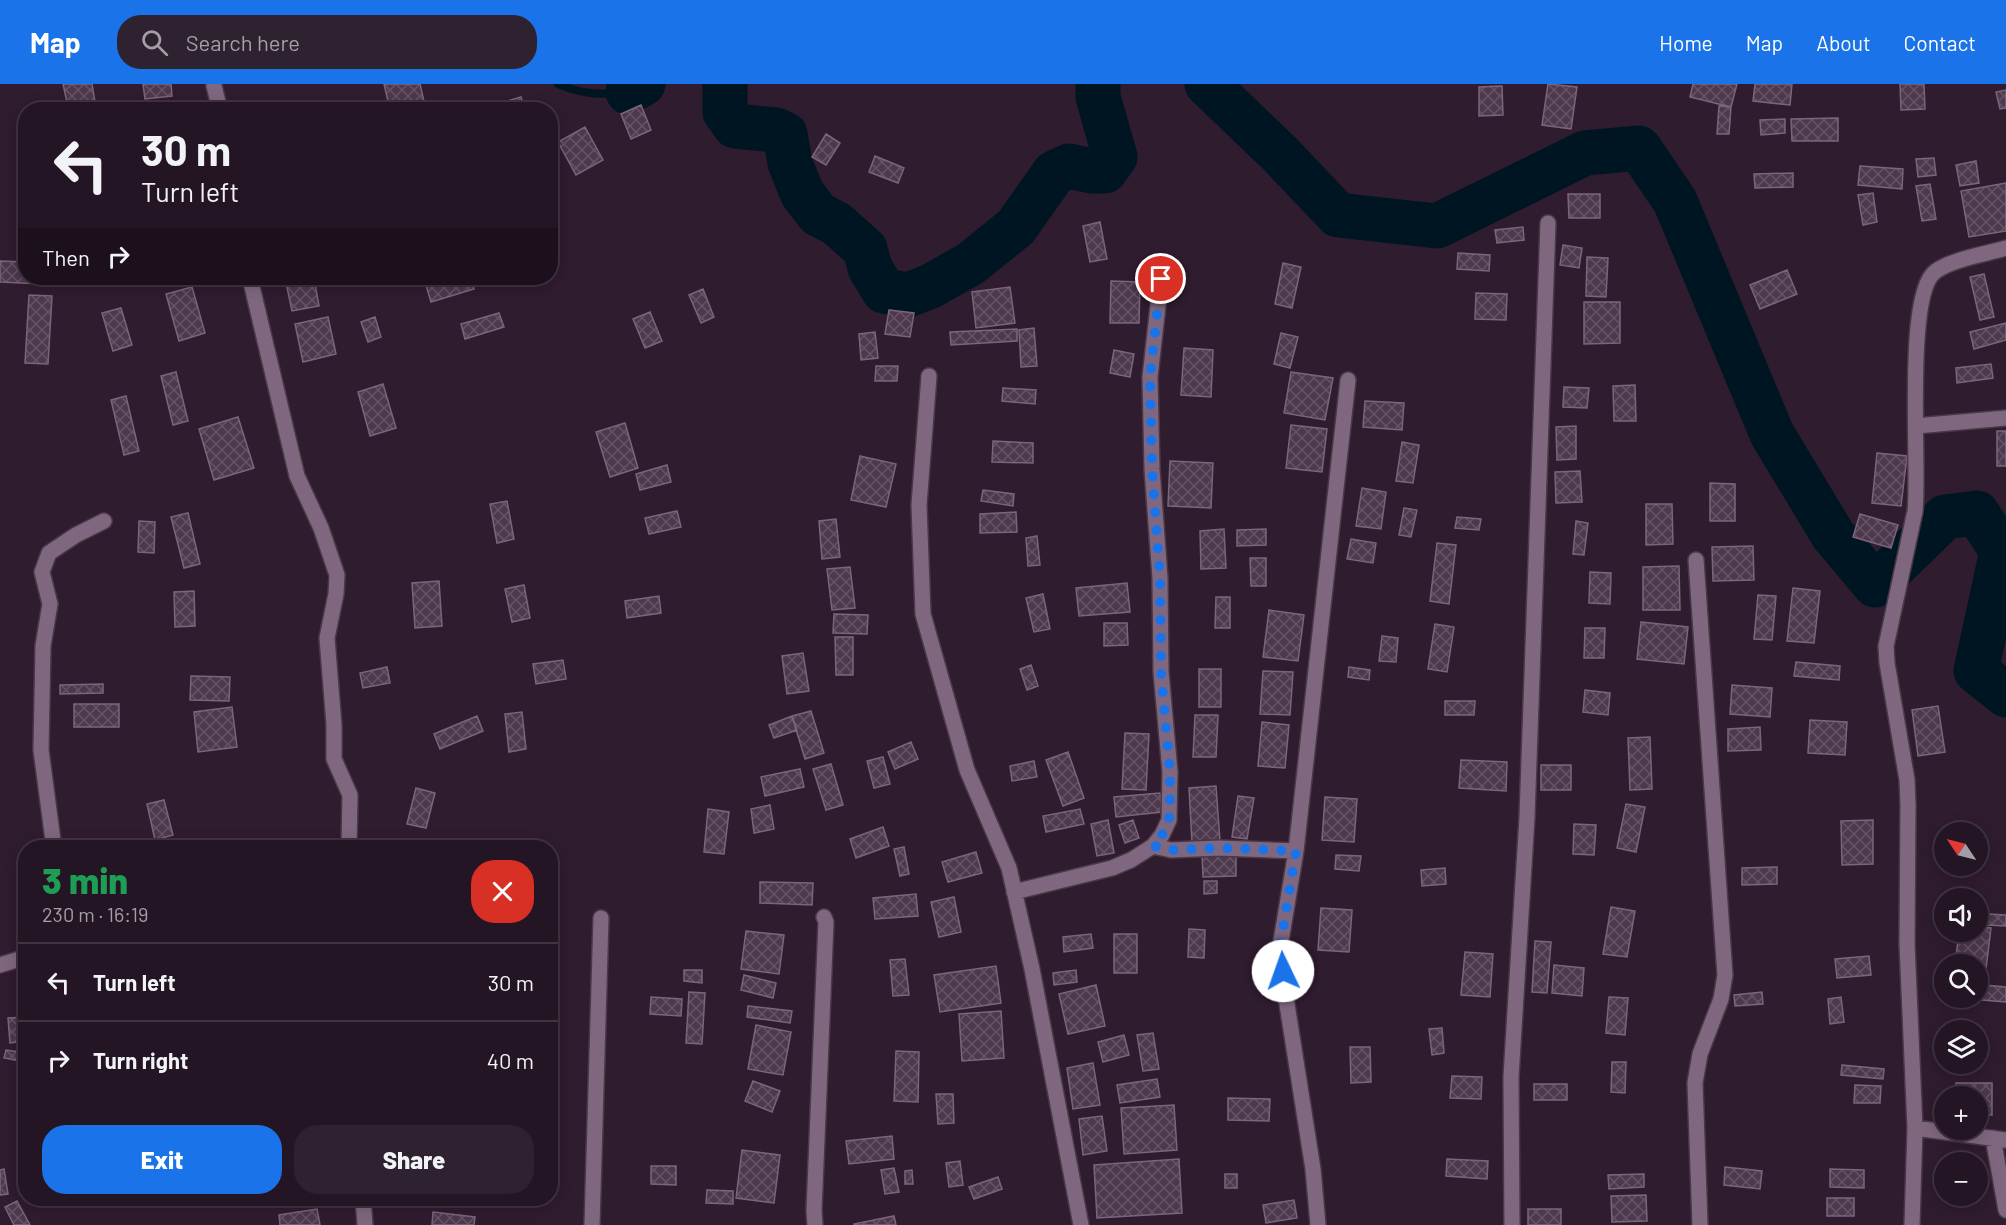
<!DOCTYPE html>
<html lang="en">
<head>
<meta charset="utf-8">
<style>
	:root { --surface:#231523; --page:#2f2230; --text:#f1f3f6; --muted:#a39fa6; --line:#403441; --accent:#1a73e8 }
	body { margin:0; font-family:Barlow,sans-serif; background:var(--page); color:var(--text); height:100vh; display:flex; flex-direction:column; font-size:22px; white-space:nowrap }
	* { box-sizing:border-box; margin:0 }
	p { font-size:20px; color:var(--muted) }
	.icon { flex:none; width:33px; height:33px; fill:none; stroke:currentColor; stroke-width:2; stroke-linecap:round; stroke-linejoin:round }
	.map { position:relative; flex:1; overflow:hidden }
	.details { position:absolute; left:18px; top:756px; width:540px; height:366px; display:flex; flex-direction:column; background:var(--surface); border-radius:24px; box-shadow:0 3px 15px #0003,0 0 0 2px var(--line) }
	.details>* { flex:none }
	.banner { position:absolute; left:18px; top:18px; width:540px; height:183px; border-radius:24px; box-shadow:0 3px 15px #0003,0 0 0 2px var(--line); background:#231523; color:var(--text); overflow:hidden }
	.needle { width:39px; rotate:305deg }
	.buttons { position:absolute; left:1934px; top:738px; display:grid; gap:12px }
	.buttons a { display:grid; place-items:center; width:54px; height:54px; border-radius:50%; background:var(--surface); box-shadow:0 3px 15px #0003,0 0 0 2px var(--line); font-size:30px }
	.pin { position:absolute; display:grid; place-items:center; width:51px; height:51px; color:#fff; margin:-26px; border:3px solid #fff; border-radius:50%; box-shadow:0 2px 6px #0007 }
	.me { position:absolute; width:66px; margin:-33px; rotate:357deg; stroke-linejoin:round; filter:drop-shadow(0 0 4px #0008) }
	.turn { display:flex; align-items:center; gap:21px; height:126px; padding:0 24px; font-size:27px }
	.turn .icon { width:78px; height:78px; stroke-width:2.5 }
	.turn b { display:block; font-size:42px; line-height:51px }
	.then { display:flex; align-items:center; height:57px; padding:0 24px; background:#0003; gap:12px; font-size:22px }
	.round { display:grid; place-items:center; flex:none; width:63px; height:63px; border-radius:24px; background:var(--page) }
	.overview { display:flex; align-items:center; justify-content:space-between; height:102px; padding:0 24px }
	h1 { font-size:36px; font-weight:800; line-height:45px; color:#1e9e55 }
	.button { display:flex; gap:12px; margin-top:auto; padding:12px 24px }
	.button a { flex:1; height:69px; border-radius:24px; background:var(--accent); color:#fff; font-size:24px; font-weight:800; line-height:69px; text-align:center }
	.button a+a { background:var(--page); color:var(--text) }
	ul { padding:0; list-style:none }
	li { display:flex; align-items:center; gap:18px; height:78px; padding:0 24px; border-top:2px solid var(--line) }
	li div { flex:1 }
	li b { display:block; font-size:22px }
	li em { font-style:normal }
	header { display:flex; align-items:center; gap:36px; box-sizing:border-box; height:84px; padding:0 30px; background:var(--accent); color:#fff }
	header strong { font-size:28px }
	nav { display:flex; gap:33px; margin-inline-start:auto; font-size:21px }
	.search { width:420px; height:54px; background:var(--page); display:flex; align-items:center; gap:15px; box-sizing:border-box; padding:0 21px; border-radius:24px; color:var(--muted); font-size:22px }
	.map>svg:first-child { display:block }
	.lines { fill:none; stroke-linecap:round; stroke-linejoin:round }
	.stream { stroke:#001522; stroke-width:8 }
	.river { stroke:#001522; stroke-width:45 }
	.building { fill:url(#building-cross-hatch); stroke:#7c657c; stroke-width:1.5 }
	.street-casing { stroke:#483848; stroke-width:18 }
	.street { stroke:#7f687f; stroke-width:15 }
	.route { stroke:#1a73e8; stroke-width:10; stroke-dasharray:0 18 }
</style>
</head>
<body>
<header>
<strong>Map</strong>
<div class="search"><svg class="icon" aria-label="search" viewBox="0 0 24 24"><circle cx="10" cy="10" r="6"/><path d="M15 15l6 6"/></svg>Search here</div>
<nav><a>Home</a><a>Map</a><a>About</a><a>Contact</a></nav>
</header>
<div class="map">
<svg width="2006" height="1141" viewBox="0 0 2006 1141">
	<defs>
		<pattern id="building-cross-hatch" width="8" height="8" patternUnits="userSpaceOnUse" patternTransform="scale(1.5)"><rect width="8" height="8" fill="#4d384d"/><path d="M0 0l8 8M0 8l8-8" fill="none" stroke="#665466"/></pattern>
	</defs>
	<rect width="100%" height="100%" fill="#2f1c2f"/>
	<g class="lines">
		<path class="stream" d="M558 0C584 11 600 11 628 8"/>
		<path class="river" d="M725 0V28L735 42 776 46 785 50 790 79 802 109 818 130 837 140 865 165 870 184 884 207 908 211 931 202 970 180 1016 143 1054 89 1069 82 1092 87H1105L1115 73 1098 13V0
			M1207 0 1280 70 1338 131 1437 142 1585 69 1639 64 1675 117 1772 350 1833 451 1875 501 1945 433 1977 429 2002 467 1976 587 2006 611
			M628 8 643 0"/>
	</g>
	<path class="building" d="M63 0H92L95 18 68 23Z
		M143 0H171L172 12 145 15Z
		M384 0H420L426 26H390Z
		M1548 0 1577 3 1571 45 1542 41Z
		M1693 0H1737L1731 23 1690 13Z
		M1755 0H1792L1790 21 1753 17Z
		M1900 0H1924L1925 25 1901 26Z
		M1502 2 1503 31 1479 32V3Z
		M2006 6V24L2000 25 1996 8Z
		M521 13 525 26H499L497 20Z
		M641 21 651 46 631 55 621 30Z
		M1719 22 1731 23 1729 50H1717Z
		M1838 34V57H1792L1791 35Z
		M1785 35V49L1761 51 1760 36Z
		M585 43 603 76 576 91 558 58Z
		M826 50 840 59 826 81 812 73Z
		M875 72 904 84 898 99 869 88Z
		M1934 74 1936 91 1918 93 1916 75Z
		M1976 77 1979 99 1960 102 1956 81Z
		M1860 82 1903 85 1902 105 1858 101Z
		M1793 89V103L1755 104 1754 90Z
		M2006 99V147L1969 153 1961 107Z
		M1930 100 1936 135 1922 137 1916 102Z
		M1873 109 1877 138 1863 141 1858 111Z
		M1568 110H1600V134H1569Z
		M1100 138 1107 175 1090 178 1083 142Z
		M1523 143 1524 156 1497 159 1495 146Z
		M1563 161 1582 164 1579 184 1560 181Z
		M1458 169 1490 171 1489 187 1457 185Z
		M1587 173 1608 174 1606 213 1586 212Z
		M0 177 26 178V194H44L43 200 0 198Z
		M1283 179 1301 183 1292 224 1275 220Z
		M1787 186 1797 210 1760 225 1750 201Z
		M1984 190 1994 233 1980 236 1970 193Z
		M54 194H82L80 200Z
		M285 194H314L319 222 292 227Z
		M441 194H471L474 205 431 218 425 198Z
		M1111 197 1140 198 1139 239H1110Z
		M192 203 205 249 179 257 166 210Z
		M1010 203 1015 239 976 244 972 208Z
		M703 205 714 233 701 239 689 211Z
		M1476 209 1507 210 1506 236 1475 235Z
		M29 211 52 212 48 280 25 279Z
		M1584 218H1620V259L1584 260Z
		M121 224 132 261 113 267 102 229Z
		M889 226 914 229 910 253 885 250Z
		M650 228 662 257 645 264 633 235Z
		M499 229 504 243 465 255 461 240Z
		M328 233 336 270 303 278 295 240Z
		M375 233 381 253 368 258 361 238Z
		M2006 239V256L1974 265 1970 248Z
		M1034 244 1037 282 1021 283 1019 246Z
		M1017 245V257L951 261 950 248Z
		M875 248 878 274 861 276 859 250Z
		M1281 249 1298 253 1290 284 1274 280Z
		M1184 264 1213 266 1211 313 1181 311Z
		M1114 266 1134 270 1130 293 1110 289Z
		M1991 280 1993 294 1957 299 1956 284Z
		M876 282H898L897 297H875Z
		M176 288 188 337 173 341 161 292Z
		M1291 288 1333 294 1325 336 1284 329Z
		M383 300 396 344 370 352 358 308Z
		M1635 301 1636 337H1614L1613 302Z
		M1564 303 1589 304 1587 324 1563 323Z
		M1003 304 1036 306 1035 320 1002 317Z
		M126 312 139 367 124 371 111 316Z
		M1365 317 1404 319 1402 346 1363 343Z
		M238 333 254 384 214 396 199 345Z
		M625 339 638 384 610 393 596 348Z
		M1291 341 1327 345 1322 388 1286 384Z
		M1576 342V375L1557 376 1556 343Z
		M1997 347H2006V382H1997Z
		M993 357 1033 359V379L992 378Z
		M1402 358 1419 361 1413 399 1396 397Z
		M1877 369 1907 372 1901 422 1872 419Z
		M860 372 896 380 886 423 851 416Z
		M1170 377 1213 379 1211 424 1168 422Z
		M667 381 671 398 640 406 636 390Z
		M1580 387 1582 418 1556 419 1555 388Z
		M1710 399 1735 400V437H1710Z
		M1362 404 1386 408 1381 445 1356 442Z
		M983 406 1014 410 1013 422 981 417Z
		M507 417 514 455 497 459 490 420Z
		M1646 420H1672L1673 460 1646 461Z
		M1404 424 1417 426 1411 453 1399 451Z
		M677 427 681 443 649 450 645 434Z
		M1016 428 1017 448 980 449V430Z
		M188 429 200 480 184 484 171 433Z
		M1860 430 1898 441 1891 464 1853 453Z
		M1457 433 1481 435 1479 446 1455 444Z
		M836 435 840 473 822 475 819 437Z
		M139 437 155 438 154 469 138 468Z
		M1576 437 1588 439 1584 471 1573 470Z
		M1224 445 1226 484 1201 485 1200 447Z
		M1266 445V461L1237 462V446Z
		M1037 452 1040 481 1028 482 1026 454Z
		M1351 455 1376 459 1373 479 1347 475Z
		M1437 459 1456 461 1449 520 1430 517Z
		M1753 462 1754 496 1713 497 1712 463Z
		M1250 474H1266V502H1251Z
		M1679 482 1680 526H1643V483Z
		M850 483 855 524 832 526 827 485Z
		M1590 488 1611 489 1610 520 1589 519Z
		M439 497 442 542 415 544 412 499Z
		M1127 499 1130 528 1079 532 1076 504Z
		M524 501 530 534 512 538 505 505Z
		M1793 504 1820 507 1814 559 1787 557Z
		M194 507 195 542 175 543 174 508Z
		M1043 510 1050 545 1034 548 1026 514Z
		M1758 511 1776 512 1772 556 1754 555Z
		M659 512 661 529 627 534 625 517Z
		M1216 513H1230V544H1215Z
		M1269 526 1304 531 1298 577 1263 573Z
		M834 530 868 531 867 550 833 549Z
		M1641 538 1688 543 1684 580 1637 575Z
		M1104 539H1127L1128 561 1104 562Z
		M1435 540 1454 543 1447 588 1428 585Z
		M1585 544H1605L1604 574H1584Z
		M1382 552 1398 554 1396 578 1379 577Z
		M835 553H853V591H836Z
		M803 569 809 607 787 610 782 572Z
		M563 576 566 595 536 600 533 580Z
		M1796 578 1840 582 1839 596 1794 592Z
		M1031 581 1038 602 1027 606 1020 585Z
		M387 583 390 599 363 604 360 589Z
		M1349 583 1370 586 1369 596 1348 593Z
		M1199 585H1221V623H1199Z
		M1263 587 1293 588 1290 631 1260 630Z
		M191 592 230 593 229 617 190 616Z
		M103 600V609L60 610V601Z
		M1732 601 1772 604 1770 633 1730 630Z
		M1585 606 1610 609 1608 631 1583 628Z
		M1445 617H1475L1474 631H1445Z
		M74 620H119V643H74Z
		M1938 622 1945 668 1918 672 1912 626Z
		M232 623 237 663 198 668 194 628Z
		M811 627 824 669 805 675 792 632Z
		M522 628 526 665 509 668 505 630Z
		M1195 631H1218L1216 673H1193Z
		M477 632 483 647 440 665 434 650Z
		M792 632 797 646 774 654 769 641Z
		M1810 636 1847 638 1845 671 1808 669Z
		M1262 638 1289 641 1285 684 1258 682Z
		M1760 643 1761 666 1728 667V645Z
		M1125 649 1149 650 1146 706 1122 705Z
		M1650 653 1652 705 1630 706 1628 654Z
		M911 658 918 675 895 685 888 668Z
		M1068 668 1084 714 1063 722 1046 676Z
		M883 673 890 700 874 704 867 677Z
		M1461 676 1507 678 1506 707 1459 704Z
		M1034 677 1037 693 1012 697 1010 682Z
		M831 680 843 721 826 726 813 685Z
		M1541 681H1571V706H1541Z
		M800 685 804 703 765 712 761 693Z
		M1216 702 1220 757 1192 759 1189 704Z
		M416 704 435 709 426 744 407 740Z
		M1160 709 1162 728 1116 733 1114 713Z
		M1238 712 1254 714 1247 755 1232 753Z
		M1325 713 1357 715 1354 758 1322 756Z
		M164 716 173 751 155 756 147 720Z
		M1626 720 1645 723 1636 768 1617 764Z
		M770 721 774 745 754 749 751 725Z
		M708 725 729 728 724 770 704 768Z
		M1080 725 1084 740 1046 748 1043 732Z
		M1108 736 1114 769 1097 772 1091 740Z
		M1133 736 1139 754 1125 759 1119 741Z
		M1873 736V780L1842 781 1841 737Z
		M1574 740 1596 741 1594 771 1573 770Z
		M883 743 889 762 856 774 850 755Z
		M904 763 909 790 900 792 894 765Z
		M976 768 982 789 948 798 942 778Z
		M1236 770V792L1203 793 1202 771Z
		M1336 771 1361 772 1359 787 1335 785Z
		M1777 783V800L1742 801V784Z
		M1445 784 1446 800 1422 802 1421 786Z
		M1204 797H1217V809L1204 810Z
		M760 798 813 799 812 821 760 819Z
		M916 810 918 832 875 835 873 814Z
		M954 813 961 848 939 853 931 818Z
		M1611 823 1635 827 1627 873 1603 870Z
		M1321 824 1352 826 1349 868 1318 866Z
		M1988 830 2006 831V842L1987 841Z
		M1977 842 1991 844 1985 893 1977 892V880H1955L1959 848H1977Z
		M1189 845 1205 846 1204 874 1188 873Z
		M746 847 784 851 779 890 741 885Z
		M1091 850 1093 864 1064 868 1063 853Z
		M1114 850H1137V889H1114Z
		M1535 857 1551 858 1547 909 1532 908Z
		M1465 868 1493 870 1490 913 1461 911Z
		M1869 872 1871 891 1837 894 1835 875Z
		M905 875 909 911 893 912 890 876Z
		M1554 881 1584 884 1582 912 1552 909Z
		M996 882 1001 919 940 928 934 891Z
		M684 886H702V899L684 897Z
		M1076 886 1077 898 1054 901 1053 889Z
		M744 891 776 899 773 914 741 906Z
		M1096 901 1105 942 1068 950 1059 910Z
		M1984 901 2006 903V918L1982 916Z
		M689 908 705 909 702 960 686 959Z
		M1762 908 1763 920 1735 922 1734 911Z
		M651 913 682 915 681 932 650 930Z
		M1609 913 1628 914 1625 951 1606 949Z
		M1841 913 1844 938 1830 940 1828 915Z
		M748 922 792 927 790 939 747 933Z
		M1001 927 1004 974 962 977 959 930Z
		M26 933V957L10 959 8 934Z
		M756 941 791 948 783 991 748 985Z
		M1442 944 1444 969 1432 971 1429 945Z
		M1153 949 1159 985 1143 987 1137 951Z
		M1124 951 1129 971 1103 978 1098 958Z
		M1350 963H1370L1371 998 1351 999Z
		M6 966 26 969V978L4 974Z
		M896 967 919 968 918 1018 894 1017Z
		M1612 978H1626L1625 1009 1611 1008Z
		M1093 979 1100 1021 1073 1025 1067 984Z
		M1842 981 1884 985 1883 995 1841 991Z
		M1452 992 1482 993 1481 1015 1450 1014Z
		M1157 995 1160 1013 1120 1019 1117 1001Z
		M753 997 780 1007 772 1028 745 1017Z
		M1956 999H1992V1031H1977V1012H1956Z
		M1534 1000H1567V1016H1534Z
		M1855 1001 1881 1002 1880 1019H1854Z
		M936 1010H953L954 1039 938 1040Z
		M1228 1014 1270 1015 1269 1037 1228 1036Z
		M1174 1021 1177 1066 1124 1070 1121 1024Z
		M1102 1032 1107 1067 1083 1071 1079 1035Z
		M892 1052 894 1075 849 1080 846 1057Z
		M742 1066 780 1071 774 1119 736 1114Z
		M1179 1075 1182 1129 1097 1134 1094 1081Z
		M1447 1075 1488 1077 1487 1095 1446 1092Z
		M960 1077 963 1101 949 1103 946 1079Z
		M651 1082H676V1101L651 1100Z
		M1725 1083 1762 1087 1760 1105 1724 1101Z
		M894 1084 899 1108 885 1110 881 1086Z
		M4 1085 8 1110 0 1111V1086Z
		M1830 1085 1864 1086V1104L1830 1103Z
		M912 1086 913 1100H905V1087Z
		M1225 1090H1237V1104H1225Z
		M1644 1090V1103L1609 1105 1608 1091Z
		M998 1093 1002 1105 974 1115 969 1103Z
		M707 1106 733 1107V1120L706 1119Z
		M1646 1111 1647 1137 1612 1138 1611 1112Z
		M1827 1114H1854V1132H1827Z
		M1294 1116 1297 1134 1266 1139 1263 1121Z
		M17 1117 30 1141H14L5 1123Z
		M317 1125 320 1141H280L279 1131Z
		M1528 1125H1561V1141H1528Z
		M433 1128 475 1133 474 1141H432Z
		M894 1132 896 1141H854V1140Z"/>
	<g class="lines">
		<g class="street-casing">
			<path id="street" d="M214 2 220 26
				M250 194 297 392 321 444 337 491 336 510 327 554 334 641V675L350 711 349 764
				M929 292 919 421 923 530 967 686 1009 784 1032 885 1081 1141
				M1916 342 2006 334
				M1696 476 1725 891 1721 915 1700 970 1695 999 1700 1141
				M1153 762 1171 766 1219 764 1296 767
				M54 764 41 666 43 562 50 520 42 488 49 469 76 451 104 437
				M1014 808 1112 784 1131 776 1153 762 1162 751 1169 736 1170 688 1161 588 1160 494 1152 385 1150 293 1161 195
				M0 881 26 873
				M1915 1044 2006 1056
				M1993 1054 2006 1126
				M363 1114 365 1141
				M592 1141 601 834
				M815 1141 814 1127 826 838 824 833
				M1318 1141 1313 1085 1280 876V863L1296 767 1348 296
				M1512 1141 1511 993 1527 733 1548 139
				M1912 1141 1915 1044 1907 860 1908 721 1907 696 1887 579 1886 562 1915 427C1920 385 1904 208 1936 187 1953 175 1986 170 2006 164"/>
		</g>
		<use href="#street" class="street"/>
	</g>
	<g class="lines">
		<path class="route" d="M1161 195 1150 293 1152 385 1160 494 1161 588 1170 688V720L1169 736 1162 751 1153 762 1171 766 1219 764 1296 767 1280 863 1283 887"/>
	</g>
</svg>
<div class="buttons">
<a><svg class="needle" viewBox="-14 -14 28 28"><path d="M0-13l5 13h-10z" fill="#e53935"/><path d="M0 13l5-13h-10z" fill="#a39fa6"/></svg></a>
<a><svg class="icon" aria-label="sound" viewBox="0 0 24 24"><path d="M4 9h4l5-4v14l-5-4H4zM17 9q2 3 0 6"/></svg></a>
<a><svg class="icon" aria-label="search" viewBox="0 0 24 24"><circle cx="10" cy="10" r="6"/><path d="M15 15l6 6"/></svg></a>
<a><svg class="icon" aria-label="layers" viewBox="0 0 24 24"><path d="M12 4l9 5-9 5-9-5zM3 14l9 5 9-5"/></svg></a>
<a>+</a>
<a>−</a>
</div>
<div class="pin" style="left:1161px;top:195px;background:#d93025"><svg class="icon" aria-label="arrive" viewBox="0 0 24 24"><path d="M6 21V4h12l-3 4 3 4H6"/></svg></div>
<svg class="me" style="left:1283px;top:887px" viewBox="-20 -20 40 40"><circle r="19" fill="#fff"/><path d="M0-13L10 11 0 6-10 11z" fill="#1a73e8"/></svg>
<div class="banner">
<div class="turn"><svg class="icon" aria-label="left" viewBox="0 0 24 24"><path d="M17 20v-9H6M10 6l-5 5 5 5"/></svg><div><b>30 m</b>Turn left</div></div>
<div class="then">Then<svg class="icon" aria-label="right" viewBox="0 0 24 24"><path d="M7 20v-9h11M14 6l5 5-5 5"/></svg></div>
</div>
<section class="details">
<div class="overview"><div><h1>3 min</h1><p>230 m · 16:19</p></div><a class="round" style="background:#d93025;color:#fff"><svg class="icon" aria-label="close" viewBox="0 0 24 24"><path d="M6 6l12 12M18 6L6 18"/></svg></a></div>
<ul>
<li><svg class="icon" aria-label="left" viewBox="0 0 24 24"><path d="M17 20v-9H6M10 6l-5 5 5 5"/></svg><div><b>Turn left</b></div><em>30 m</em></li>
<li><svg class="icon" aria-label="right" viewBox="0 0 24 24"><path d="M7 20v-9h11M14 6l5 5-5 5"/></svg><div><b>Turn right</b></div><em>40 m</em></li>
</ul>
<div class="button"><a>Exit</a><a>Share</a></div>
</section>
</div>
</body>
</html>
